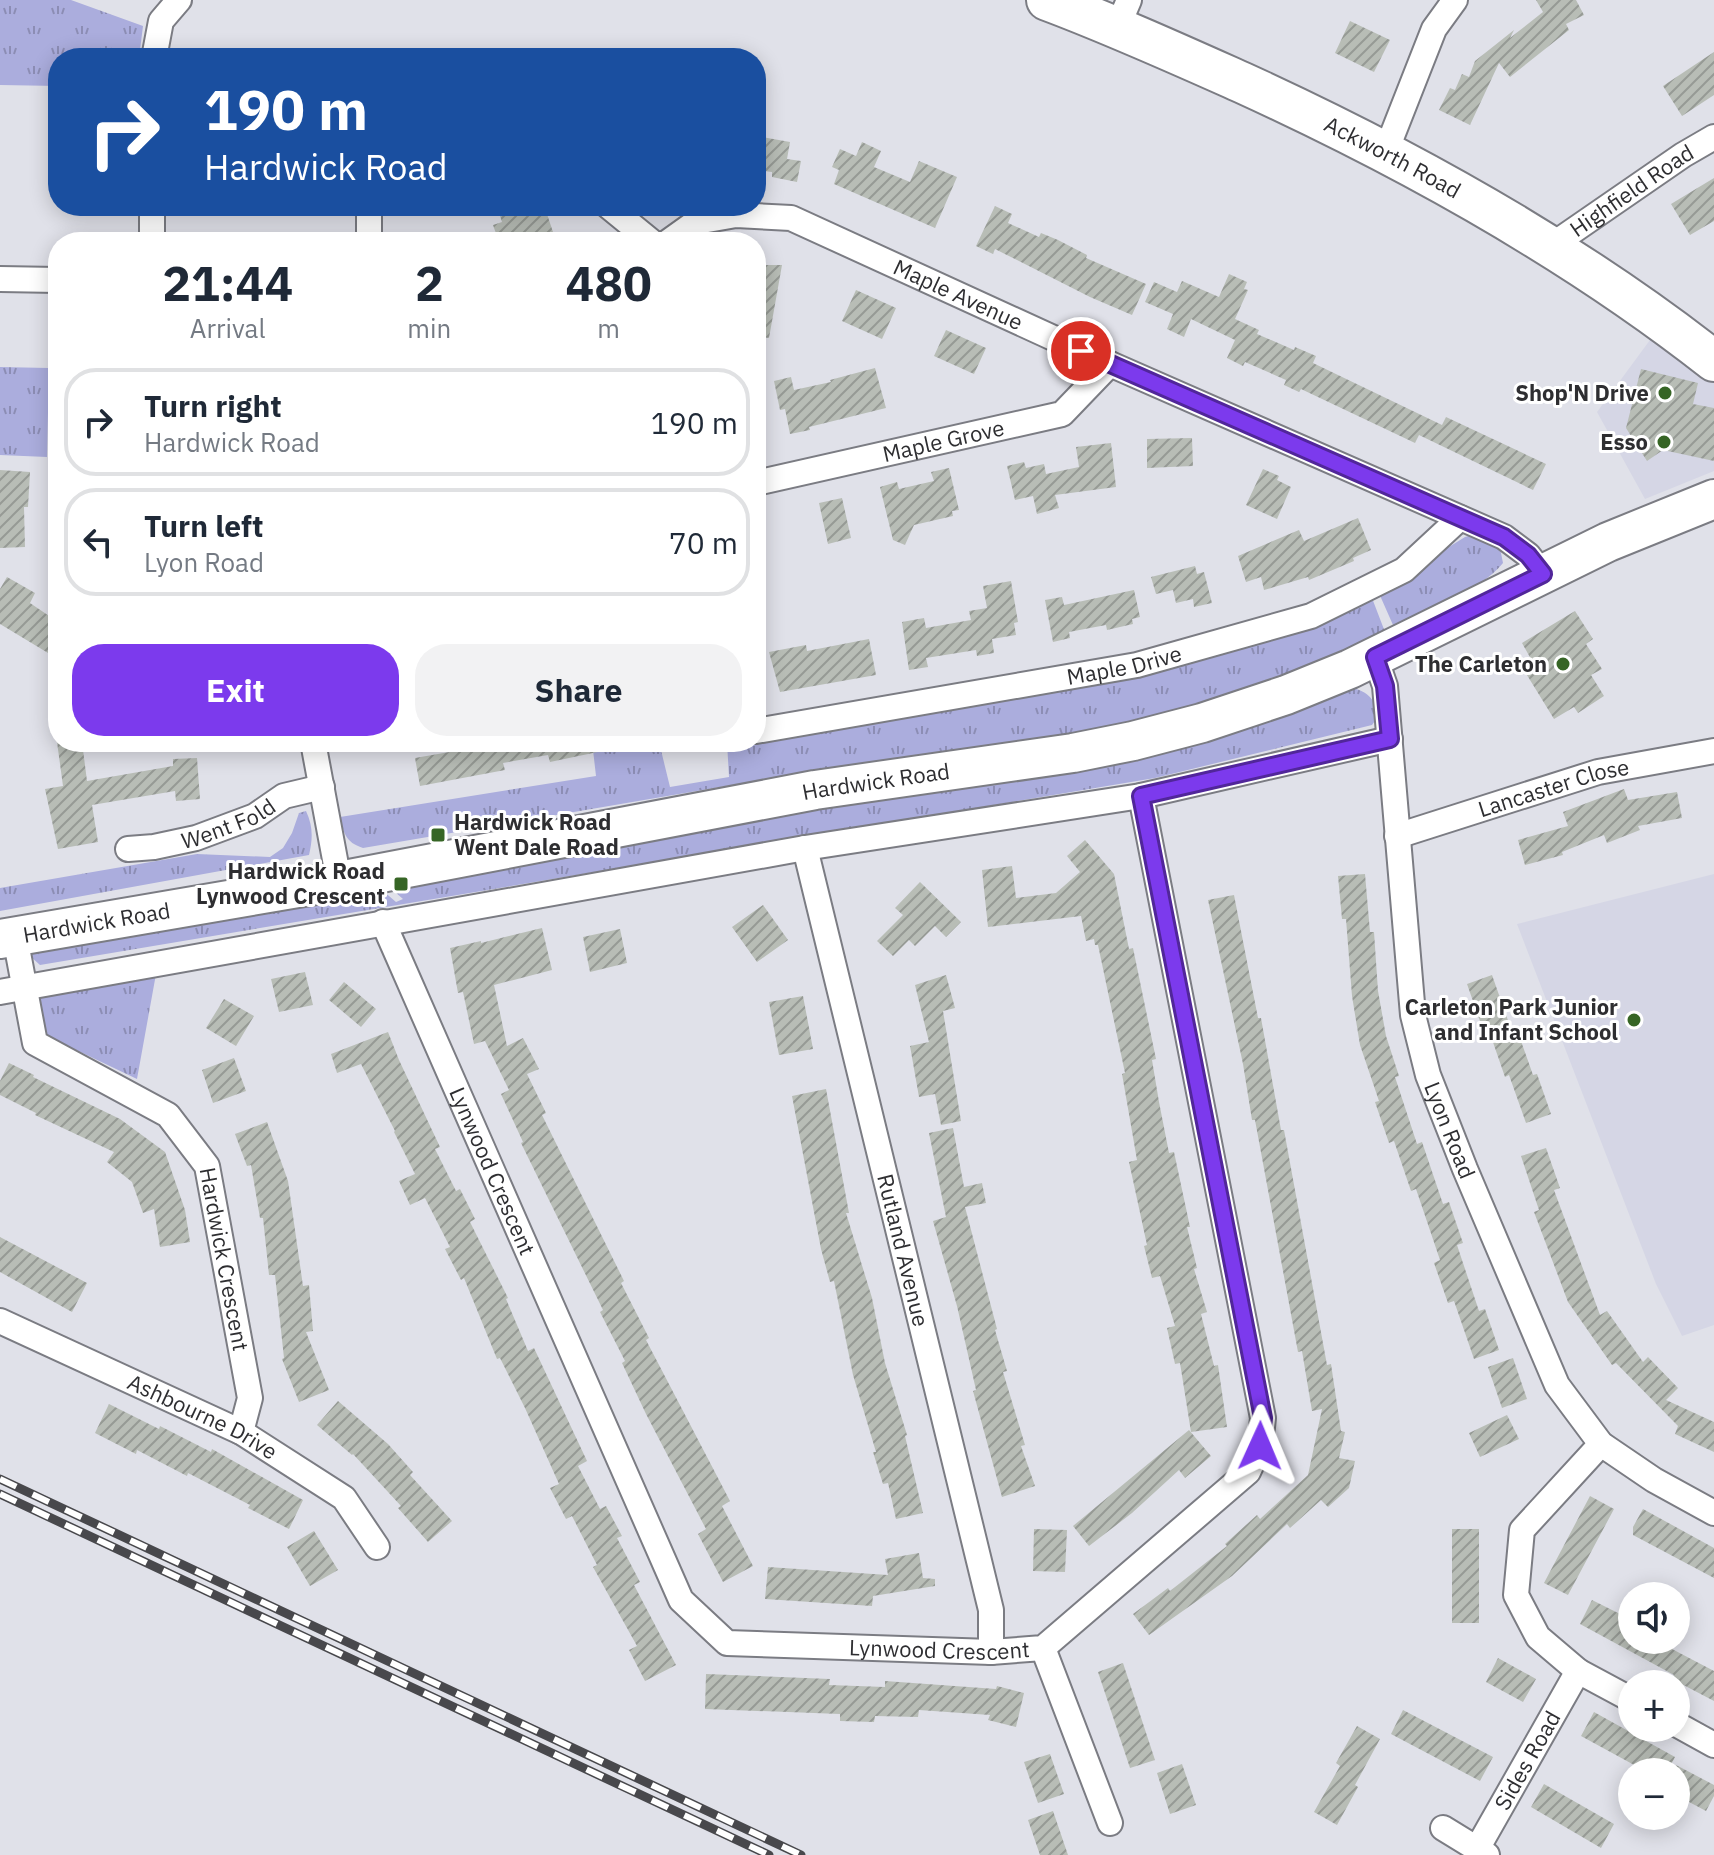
<!DOCTYPE html>
<html lang="en">
<head>
<meta charset="utf-8">
<style>
	:root { --surface:#fff; --page:#f2f2f3; --text:#1f2937; --muted:#747a83; --line:#e0e1e3; --accent:#7c3aed }
	body { margin:0; font-family:"IBM Plex Sans",sans-serif; background:var(--page); color:var(--text); height:100vh; display:flex; flex-direction:column; font-size:30px; white-space:nowrap }
	* { box-sizing:border-box; margin:0 }
	p { font-size:26px; color:var(--muted) }
	.icon { flex:none; width:44px; height:44px; fill:none; stroke:currentColor; stroke-width:2; stroke-linecap:round; stroke-linejoin:round }
	.map { position:relative; flex:1; overflow:hidden }
	.details { position:absolute; left:48px; top:232px; width:718px; height:520px; display:flex; flex-direction:column; background:var(--surface); border-radius:32px; box-shadow:0 4px 20px #0003 }
	.details>* { flex:none }
	.hud { position:absolute; left:48px; top:48px; width:718px; height:168px; border-radius:32px; box-shadow:0 4px 20px #0003; background:#1a4fa0; color:#fff; overflow:hidden }
	.fabs { position:absolute; left:1618px; top:1582px; display:grid; gap:16px }
	.fabs a { display:grid; place-items:center; width:72px; height:72px; border-radius:50%; background:var(--surface); box-shadow:0 4px 20px #0003; font-size:40px }
	.pin { position:absolute; display:grid; place-items:center; width:68px; height:68px; color:#fff; margin:-34px; border:4px solid #fff; border-radius:50%; box-shadow:0 2px 8px #0007 }
	.me { position:absolute; width:88px; margin:-44px; rotate:1deg; stroke-linejoin:round; filter:drop-shadow(0 0 6px #0008) }
	.turn { display:flex; align-items:center; gap:28px; height:168px; padding:0 24px; font-size:36px }
	.turn .icon { width:104px; height:104px; stroke-width:2.5 }
	.turn b { display:block; font-size:56px; line-height:68px }
	.eta { display:flex; justify-content:space-evenly; align-items:center; height:136px; text-align:center }
	.eta b { font-size:48px; font-weight:700; line-height:56px }
	.action { display:flex; gap:16px; margin-top:auto; padding:16px 24px }
	.action a { flex:1; height:92px; border-radius:32px; background:var(--accent); color:#fff; font-size:32px; font-weight:700; line-height:92px; text-align:center }
	.action a+a { background:var(--page); color:var(--text) }
	ul { padding:0; list-style:none }
	li { display:flex; align-items:center; gap:24px; height:108px; margin:0 16px 12px; padding:0 8px; border:4px solid var(--line); border-radius:32px }
	li div { flex:1 }
	li b { display:block; font-size:30px }
	li em { font-style:normal }
	.map>svg:first-child { display:block }
	.built { fill:#d5d6e5 }
	.grass { fill:url(#grass-tufts) }
	.building { fill:url(#building-hatch) }
	.lines { fill:none; stroke-linecap:round; stroke-linejoin:round }
	.minor-casing { stroke:#7b7c83; stroke-width:28 }
	.primary-casing { stroke:#7b7c83; stroke-width:42 }
	.trunk-casing { stroke:#7b7c83; stroke-width:44 }
	.minor { stroke:#fff; stroke-width:24 }
	.primary { stroke:#fff; stroke-width:38 }
	.trunk { stroke:#fff; stroke-width:40 }
	.rail-casing { stroke:#48484c; stroke-width:9 }
	.rail { stroke:#fff; stroke-width:6; stroke-dasharray:18; stroke-linecap:butt }
	.route-casing { stroke:#51269a; stroke-width:20 }
	.route { stroke:#7c3aed; stroke-width:14 }
	.poi-dot { fill:#366525; stroke:#fff; stroke-width:3 }
	.labels { text-anchor:middle; stroke-width:6; stroke-linejoin:round; paint-order:stroke }
	.street-label { font-size:22px; fill:#2e2e31; stroke:#fff }
	.poi-label { font-size:22px; font-weight:bold; fill:#2e2e31; stroke:#fff; text-anchor:end }
</style>
</head>
<body>
<div class="map">
<svg width="1714" height="1855" viewBox="0 0 1714 1855">
	<defs>
		<pattern id="grass-tufts" width="24" height="20" patternUnits="userSpaceOnUse" patternTransform="scale(2)"><rect width="24" height="20" fill="#abaddd"/><path d="M3 7l-1-3M5 7V3M7 7l1-3M15 17l-1-3M17 17v-4M19 17l1-3" fill="none" stroke="#8c8db4"/></pattern>
		<pattern id="building-hatch" width="6" height="6" patternUnits="userSpaceOnUse" patternTransform="scale(2)"><rect width="6" height="6" fill="#b8bdb6"/><path d="M-1 1l2-2M0 6l6-6M5 7l2-2" fill="none" stroke="#969a95"/></pattern>
	</defs>
	<rect width="100%" height="100%" fill="#e0e1e9"/>
	<path class="built" d="M1650 340 1714 382V471L1645 499 1597 412Z
		M1714 874V1325L1682 1336 1656 1284 1517 924Z"/>
	<path class="grass" d="M0 0H71L143 26 139 58H58V86L0 85Z
		M0 367 49 368 47 457 0 455Z
		M1479 533 1500 548 1503 563C1480 592 1427 609 1393 625L1378 591 1465 537Z
		M1372 598 1385 632 1296 676 1171 716 1029 743 726 786 363 848C345 842 344 833 340 817L596 776 593 750 628 742H659L670 787 729 777 727 742H756Z
		M1346 686C1366 691 1376 696 1377 718L1372 725 1155 778 40 965 29 955 31 948 382 890 396 902 403 899 388 886Z
		M306 811C313 826 313 838 309 855L0 911V888L197 854 270 857 283 848 292 833 299 813Z
		M156 974 137 1079 49 1037C39 1025 37 1008 42 993Z"/>
	<path class="building" d="M1536 0H1576L1584 15 1566 24 1569 30 1510 77 1499 63 1470 125 1439 110 1450 88 1455 90 1462 74 1469 77 1475 61 1514 30 1510 38 1543 12Z
		M1350 21 1390 40 1374 72 1335 53Z
		M1714 52V95L1682 116 1663 86Z
		M756 136 790 142 787 159 801 161 797 182 772 177V172L756 170Z
		M862 142 881 151 874 167 910 182 919 161 957 177 935 228 834 184 839 170 832 167 840 149 856 156Z
		M1714 178V221L1690 235 1671 204Z
		M497 206H529L531 212 545 208 554 235 533 242H499L493 225 502 222Z
		M995 206 1012 214 1008 223 1039 237 1041 233 1058 240 1087 255 1086 258 1146 284 1132 315 1090 297 995 249 993 254 976 246Z
		M760 265H782L769 338 758 337Z
		M1229 274 1247 282 1244 289 1248 290 1235 319 1259 330 1257 334 1294 350 1295 347 1316 356 1313 363 1442 425 1446 417 1546 464 1533 490 1419 435 1415 443 1301 389 1299 392 1284 385 1286 380 1245 362 1243 366 1227 358 1235 340 1191 319 1184 337 1167 329 1173 314 1145 302 1154 282 1177 292 1182 281 1219 297Z
		M856 290 896 308 882 339 842 321Z
		M946 330 986 348 974 374 934 356Z
		M875 368 886 408 809 427 810 430 790 434 785 409 780 410 774 381 791 377 794 390 831 382 830 380Z
		M1641 369 1698 383 1693 404 1714 408V461L1663 450 1647 461 1626 428Z
		M1192 438 1193 466 1147 468V439Z
		M1111 443 1116 487 1055 495 1059 508 1037 514 1033 496 1015 500 1007 466 1024 462 1026 468 1044 464 1046 474 1079 467 1076 447Z
		M949 468 959 510 952 511 953 516 914 525 905 545 893 540 880 487 897 482 899 489 934 481 931 472Z
		M1263 469 1279 476 1277 480 1291 487 1277 519 1246 505Z
		M0 470 30 472 28 507H24L25 547 0 548Z
		M842 498 851 538 828 544 819 503Z
		M1358 518 1371 550 1353 558 1354 561 1309 580 1308 577 1264 590 1261 577 1246 582 1238 556 1299 530 1304 541Z
		M1195 566 1197 574 1204 572 1212 603 1194 607 1193 599 1176 603 1173 590 1156 594 1151 577Z
		M7 577 35 593 30 603 58 622V659L0 624V589Z
		M1011 581 1018 622 1014 623 1016 635 992 639 994 653 977 656 976 650 926 658 928 667 909 670 902 622 924 618 926 628 971 620 969 611 987 608 983 586Z
		M1134 590 1140 617 1132 619 1133 624 1107 630 1106 625 1069 632 1070 638 1053 642 1045 600 1062 597 1064 605Z
		M1575 611 1593 639 1586 644 1602 669 1591 675 1604 696 1578 713 1574 707 1554 719 1522 667 1532 661 1522 643Z
		M869 639 876 675 780 692 769 652 806 645 807 651Z
		M57 742H82L87 781 173 766V759L197 758 200 799 176 801 175 791 92 805 98 842 58 849 45 789 63 786Z
		M477 742H606L607 750 550 762 548 755 503 763 505 770 420 786 415 758 478 747Z
		M1624 789 1628 800 1677 792 1682 818 1638 826 1640 830 1607 843 1604 835 1562 852 1563 855 1525 865 1518 840 1568 826 1563 812Z
		M1085 840 1114 874 1129 949 1133 948 1156 1059 1152 1060 1159 1102 1169 1153 1174 1152 1190 1227H1187L1197 1268 1194 1269 1207 1312 1201 1314 1214 1366 1218 1365 1227 1427 1191 1432 1180 1363 1175 1364 1167 1328 1175 1326 1160 1276 1152 1278 1144 1246 1147 1245 1129 1162 1137 1160 1122 1074 1125 1073 1098 945H1095L1094 939 1086 941 1081 916 988 927 982 870 1012 866 1016 898 1056 893 1080 872 1067 856Z
		M1365 874 1370 932H1374L1378 991 1386 1036 1399 1076 1395 1077 1417 1144 1422 1142 1443 1204 1449 1202 1463 1243 1457 1245 1479 1311 1485 1309 1499 1350 1474 1359 1454 1301 1448 1303 1434 1263 1440 1260 1416 1189 1411 1191 1394 1141 1389 1143 1375 1102 1379 1101 1360 1045 1352 996 1346 919H1342L1338 876Z
		M920 882 961 922 946 937 935 926 915 946 909 940 893 956 877 941 903 915 895 908Z
		M1234 895 1258 1018H1261L1281 1130H1284L1327 1365 1331 1364 1341 1431 1345 1432 1339 1458 1355 1461 1349 1488 1328 1507 1321 1500 1290 1528 1287 1524 1232 1576 1149 1635 1133 1614 1168 1588 1170 1591 1227 1546 1225 1544 1257 1515 1260 1519 1308 1475 1322 1409 1312 1411 1302 1351 1298 1352 1255 1120H1252L1243 1064 1208 900Z
		M763 905 788 940 757 962 732 927Z
		M542 928 552 970 494 985 507 1046 523 1038 539 1069 527 1074 546 1113 542 1115 624 1281 621 1283 649 1338 646 1340 730 1501 722 1506 753 1566 723 1582 698 1534 706 1529 646 1414 622 1363 625 1361 600 1312 603 1310 521 1143 523 1142 501 1094 509 1090 485 1041 474 1044 463 992 458 993 450 948 481 941V943Z
		M620 929 627 963 590 972 583 937Z
		M305 972 313 1005 279 1012 271 979Z
		M946 975 955 1008 943 1011 961 1121 941 1125 935 1094 919 1097 910 1046 929 1042 915 985Z
		M1492 975 1511 1029 1516 1027 1533 1075 1537 1074 1551 1114 1526 1123 1509 1075 1505 1077 1486 1022 1481 1024 1467 984Z
		M344 982 376 1009 361 1027 329 1000Z
		M803 996 813 1049 779 1055 769 1002Z
		M224 999 254 1016 236 1046 206 1028Z
		M388 1032 399 1060 440 1147 435 1149 456 1191 460 1189 475 1219 470 1222 508 1298 506 1299 528 1351 534 1348 587 1461 578 1466 600 1509 606 1506 622 1536 617 1538 640 1582 634 1585 676 1665 645 1681 629 1650 637 1646 593 1567 597 1565 572 1516 566 1519 550 1488 559 1484 525 1408 500 1358 497 1359 464 1278 461 1280 445 1249 450 1247 425 1198 410 1205 399 1181 415 1174 394 1132 395 1131 361 1064 337 1073 331 1054Z
		M234 1058 246 1091 213 1103 202 1070Z
		M9 1063 34 1075 33 1077 120 1119 165 1152 185 1210 190 1242 160 1247 154 1209 143 1213 132 1182 107 1162 114 1152 35 1115 36 1113 0 1095V1081Z
		M826 1089 849 1213H846L872 1298 885 1363 907 1435 905 1436 923 1513 896 1519 888 1483 883 1484 873 1452H876L853 1375 834 1281 830 1282 821 1249 792 1096Z
		M267 1122 288 1181 303 1286 309 1285 313 1331 306 1332 329 1390 299 1402 282 1359 284 1358 275 1275H269L263 1218H260L251 1165 247 1166 235 1134Z
		M953 1128 964 1187 982 1183 986 1203 965 1207 997 1329 995 1330 1007 1371 1003 1372 1025 1445 1021 1446 1035 1486 1002 1497 973 1391 976 1390 957 1306 933 1221 946 1217 929 1133Z
		M1546 1148 1560 1188 1554 1190 1600 1315 1607 1311 1643 1362 1648 1357 1678 1388 1666 1400 1714 1422V1452L1675 1434 1678 1426 1616 1363 1612 1365 1568 1302 1534 1212 1539 1210 1521 1156Z
		M0 1237 87 1283 72 1312 0 1272Z
		M1513 1358 1527 1399 1502 1408 1488 1367Z
		M338 1401 388 1444 413 1472 410 1475 452 1521 428 1542 398 1508 401 1506 353 1454 352 1455 317 1425Z
		M109 1404 159 1429 160 1426 211 1452 212 1449 303 1500 289 1529 248 1508 250 1505 188 1473 187 1476 137 1450 136 1454 95 1433Z
		M1507 1415 1519 1439 1480 1457 1469 1433Z
		M1189 1430 1211 1456 1185 1478 1179 1470 1132 1513 1089 1546 1073 1526Z
		M1590 1496 1614 1509 1568 1595 1544 1583Z
		M1643 1509 1714 1548V1578L1633 1535V1527Z
		M1034 1529 1067 1530 1065 1572 1033 1571Z
		M1452 1529H1479V1623H1452Z
		M314 1531 338 1570 310 1586 287 1547Z
		M919 1553 923 1578 935 1579V1586L873 1596 872 1606 765 1599 768 1567 888 1575 885 1559Z
		M1592 1600 1632 1620V1640H1677L1672 1649 1714 1671V1701L1672 1679 1674 1675 1580 1624Z
		M1498 1658 1536 1679 1523 1702 1486 1682Z
		M1123 1663 1155 1760 1130 1768 1098 1672Z
		M706 1674 830 1679 829 1685 885 1687V1681L996 1689 997 1686 1024 1693 1016 1727 988 1720 990 1715 919 1710 918 1717 875 1716 874 1722 840 1721V1714L705 1709Z
		M1403 1710 1493 1757 1480 1781 1391 1734Z
		M1594 1712 1675 1757 1667 1772H1647L1581 1736Z
		M1357 1726 1380 1739 1355 1785 1358 1787 1337 1825 1314 1812 1340 1766 1336 1763Z
		M1050 1754 1064 1794 1038 1803 1024 1762Z
		M1182 1764 1196 1805 1170 1814 1157 1773Z
		M1676 1765 1714 1785V1796L1706 1811 1676 1795Z
		M1544 1784 1614 1824 1601 1848 1531 1807Z
		M1053 1811 1068 1855H1040L1028 1820Z"/>
	<g class="lines">
		<g class="minor-casing">
			<g id="minor">
				<path d="M1118 26 1129 0"/>
				<path d="M154 58 161 21 179 0"/>
				<path d="M1386 151 1434 29 1455 0"/>
				<path d="M369 206V242"/>
				<path d="M608 206 652 242"/>
				<path d="M152 242V206"/>
				<path id="s1" d="M668 242 696 222 736 215 791 218 1110 364 1504 537 1528 555 1543 574"/>
				<path id="s2" d="M1551 246 1683 155 1714 137"/>
				<path d="M0 279 58 280"/>
				<path id="s3" d="M756 483 1062 414 1110 364"/>
				<path id="s4" d="M1375 657 1385 686 1413 1015 1428 1075 1465 1169 1557 1385 1601 1444 1654 1480 1714 1513"/>
				<path id="s5" d="M756 731 1137 665 1311 616 1404 570 1460 518"/>
				<path d="M313 742 339 881"/>
				<path id="s6" d="M1397 836 1598 772 1714 751"/>
				<path id="s7" d="M805 848 991 1610V1652"/>
				<path id="s8" d="M128 849 154 847 196 838 255 816 284 796 322 787"/>
				<path id="s9" d="M383 922 681 1600 727 1643 991 1652 1043 1648 1248 1472 1260 1446 1263 1418 1141 796"/>
				<path id="s10" d="M15 937 35 1043 168 1115 207 1166 250 1398 241 1432"/>
				<path d="M0 992 805 848 1141 796 1390 739"/>
				<path id="s11" d="M0 1321 241 1432 344 1498 377 1547"/>
				<path d="M1601 1444 1522 1530 1516 1595 1538 1637 1578 1671 1632 1700"/>
				<path d="M1043 1648 1110 1823"/>
				<path d="M1676 1724 1714 1745"/>
				<path d="M1443 1828 1487 1855"/>
				<path id="s12" d="M1477 1849 1578 1671"/>
			</g>
		</g>
		<g class="primary-casing">
			<g id="primary">
				<path id="s13" d="M0 939 339 881 815 790 1073 753 1133 741 1202 723 1286 695 1350 669 1608 542 1714 499"/>
			</g>
		</g>
		<g class="trunk-casing">
			<g id="trunk">
				<path id="s14" d="M1047 0C1114 25 1178 54 1243 83 1409 159 1570 248 1714 361"/>
			</g>
		</g>
		<use href="#minor" class="minor"/>
		<use href="#primary" class="primary"/>
		<use href="#trunk" class="trunk"/>
		<g class="rail-casing">
			<path id="rail" d="M0 1479 801 1855
				M0 1494 769 1855"/>
		</g>
		<use href="#rail" class="rail"/>
	</g>
	<g class="lines">
		<g class="route-casing">
			<path id="route" d="M1081 351 1504 537 1528 555 1543 574 1375 657 1385 686 1390 739 1141 796 1263 1418 1260 1446"/>
		</g>
		<use href="#route" class="route"/>
	</g>
	<g class="poi-dot">
		<circle cx="1665" cy="393" r="8"/>
		<circle cx="1664" cy="442" r="8"/>
		<circle cx="1563" cy="664" r="8"/>
		<rect x="430" y="827" width="16" height="16" rx="4"/>
		<rect x="393" y="876" width="16" height="16" rx="4"/>
		<circle cx="1634" cy="1020" r="8"/>
	</g>
	<g class="labels">
		<g class="street-label">
			<text dy="8" stroke="none"><textPath href="#s14" startOffset="380">Ackworth Road</textPath></text>
			<text dy="8" stroke="none"><textPath href="#s2" startOffset="98">Highfield Road</textPath></text>
			<text dy="8" stroke="none"><textPath href="#s1" startOffset="314">Maple Avenue</textPath></text>
			<text dy="8" stroke="none"><textPath href="#s3" startOffset="192">Maple Grove</textPath></text>
			<text dy="8" stroke="none"><textPath href="#s5" startOffset="374">Maple Drive</textPath></text>
			<text dy="8" stroke="none"><textPath href="#s13" startOffset="890">Hardwick Road</textPath></text>
			<text dy="8" stroke="none"><textPath href="#s6" startOffset="164">Lancaster Close</textPath></text>
			<text dy="8" stroke="none"><textPath href="#s8" startOffset="104">Went Fold</textPath></text>
			<text dy="8" stroke="none"><textPath href="#s13" startOffset="98">Hardwick Road</textPath></text>
			<text dy="8" stroke="none"><textPath href="#s4" startOffset="482">Lyon Road</textPath></text>
			<text dy="8" stroke="none"><textPath href="#s9" startOffset="272">Lynwood Crescent</textPath></text>
			<text dy="8" stroke="none"><textPath href="#s7" startOffset="414">Rutland Avenue</textPath></text>
			<text dy="8" stroke="none"><textPath href="#s10" startOffset="418">Hardwick Crescent</textPath></text>
			<text dy="8" stroke="none"><textPath href="#s11" startOffset="224">Ashbourne Drive</textPath></text>
			<text dy="8" stroke="none"><textPath href="#s9" startOffset="1016">Lynwood Crescent</textPath></text>
			<text dy="8" stroke="none"><textPath href="#s12" startOffset="102">Sides Road</textPath></text>
		</g>
		<g class="poi-label">
			<text x="1649" y="401">Shop'N Drive</text>
			<text x="1648" y="450">Esso</text>
			<text x="1547" y="672">The Carleton</text>
			<text x="454" y="830" text-anchor="start">Hardwick Road<tspan x="454" dy="25">Went Dale Road</tspan></text>
			<text x="385" y="879">Hardwick Road<tspan x="385" dy="25">Lynwood Crescent</tspan></text>
			<text x="1618" y="1015">Carleton Park Junior<tspan x="1618" dy="25">and Infant School</tspan></text>
		</g>
	</g>
</svg>
<div class="fabs">
<a><svg class="icon" aria-label="sound" viewBox="0 0 24 24"><path d="M4 9h4l5-4v14l-5-4H4zM17 9q2 3 0 6"/></svg></a>
<a>+</a>
<a>−</a>
</div>
<div class="pin" style="left:1081px;top:351px;background:#d93025"><svg class="icon" aria-label="arrive" viewBox="0 0 24 24"><path d="M6 21V4h12l-3 4 3 4H6"/></svg></div>
<svg class="me" style="left:1260px;top:1446px" viewBox="-20 -20 40 40"><path d="M0-17L14 15 0 8-14 15z" fill="#7c3aed" stroke="#fff" stroke-width="4"/></svg>
<div class="hud">
<div class="turn"><svg class="icon" aria-label="right" viewBox="0 0 24 24"><path d="M7 20v-9h11M14 6l5 5-5 5"/></svg><div><b>190 m</b>Hardwick Road</div></div>
</div>
<section class="details">
<div class="eta">
<div><b>21:44</b><p>Arrival</p></div>
<div><b>2</b><p>min</p></div>
<div><b>480</b><p>m</p></div>
</div>
<ul>
<li><svg class="icon" aria-label="right" viewBox="0 0 24 24"><path d="M7 20v-9h11M14 6l5 5-5 5"/></svg><div><b>Turn right</b><p>Hardwick Road</p></div><em>190 m</em></li>
<li><svg class="icon" aria-label="left" viewBox="0 0 24 24"><path d="M17 20v-9H6M10 6l-5 5 5 5"/></svg><div><b>Turn left</b><p>Lyon Road</p></div><em>70 m</em></li>
</ul>
<div class="action"><a>Exit</a><a>Share</a></div>
</section>
</div>
</body>
</html>
